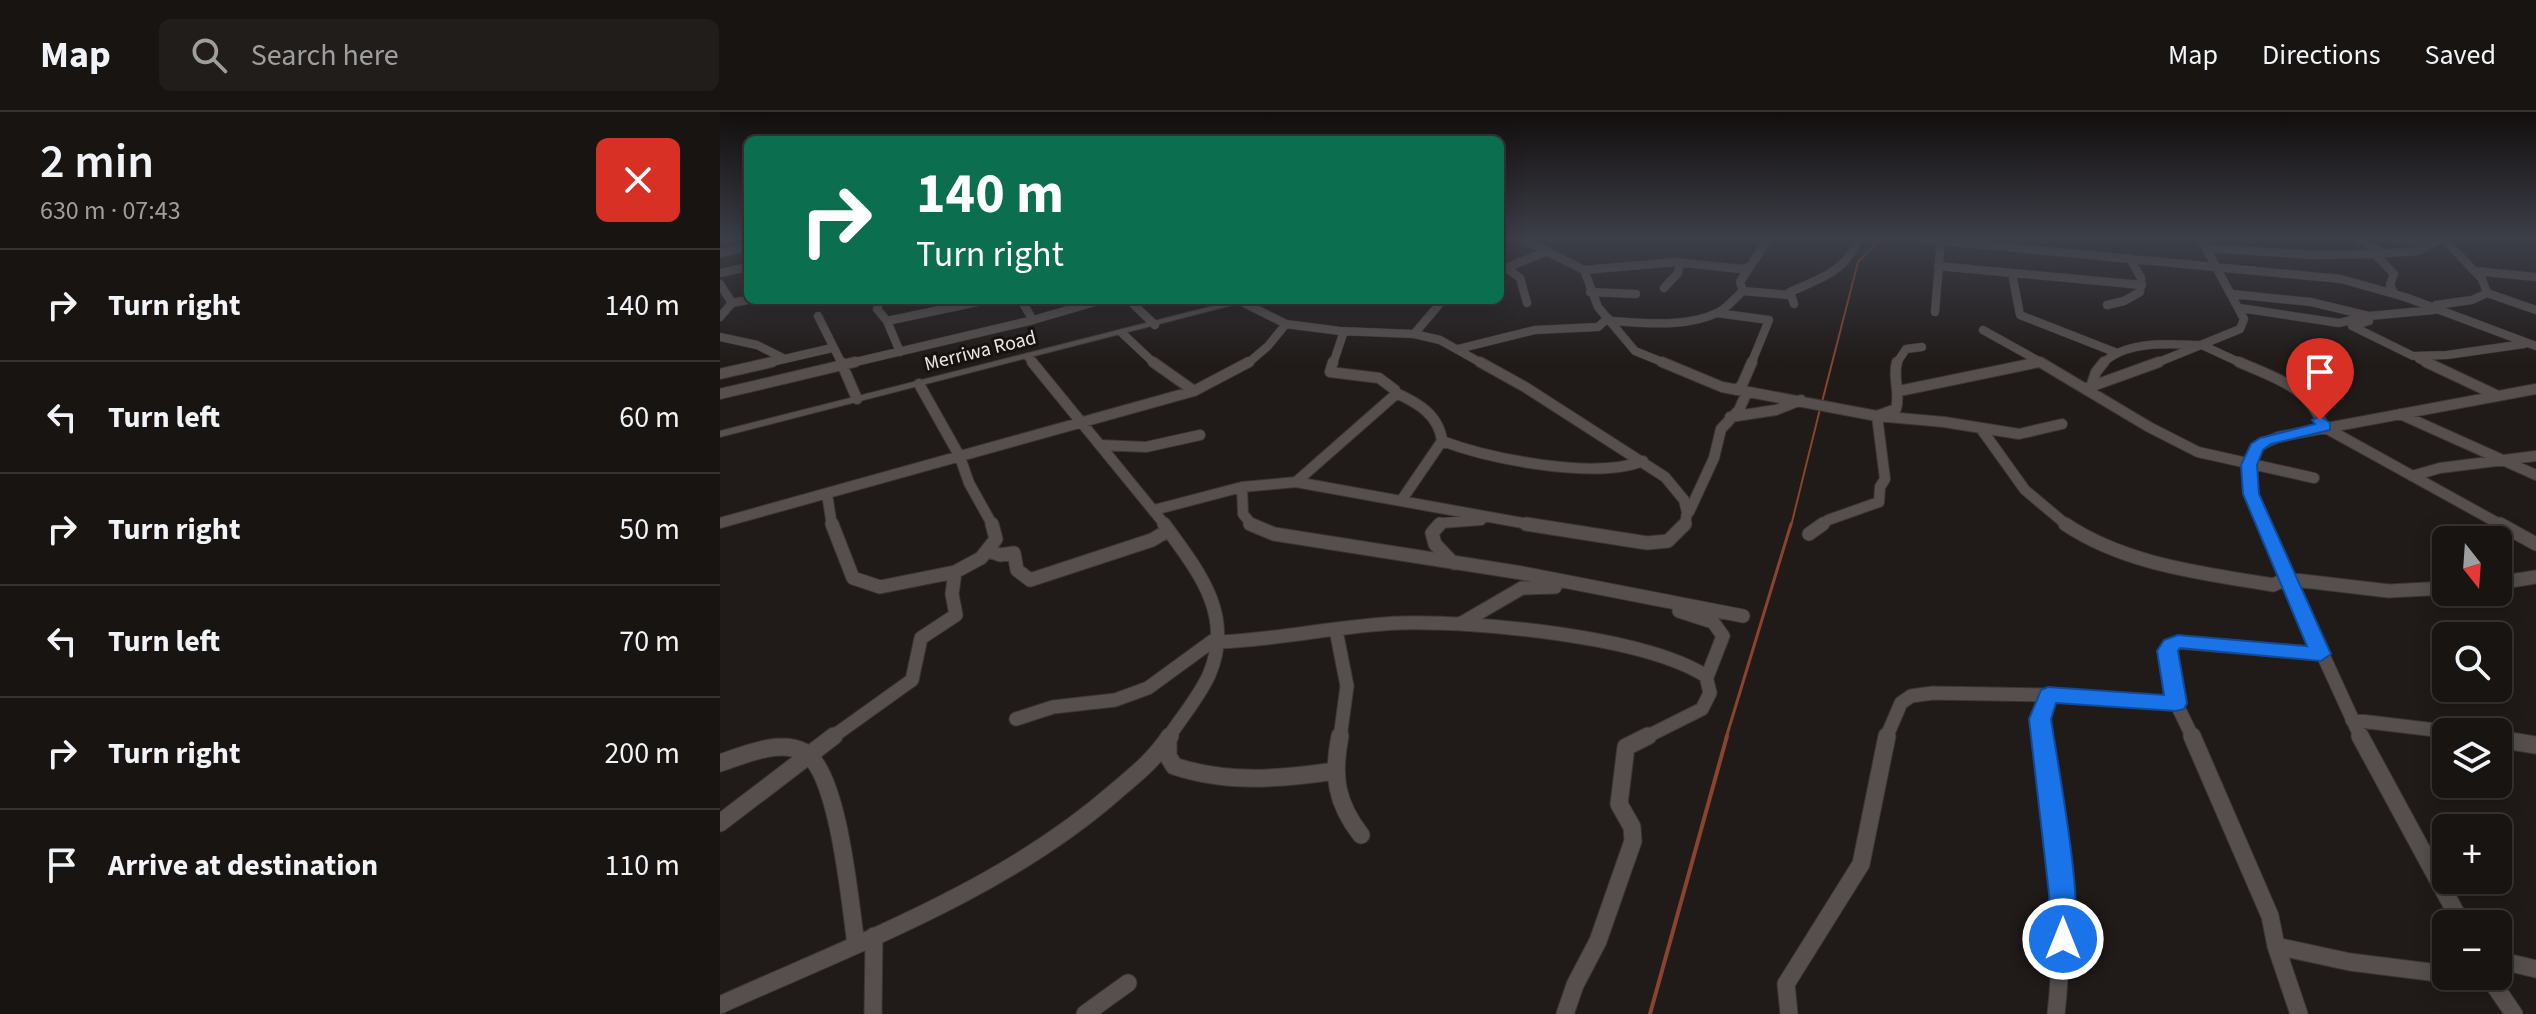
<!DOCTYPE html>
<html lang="en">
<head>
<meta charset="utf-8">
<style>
	:root { --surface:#181412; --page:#211d1b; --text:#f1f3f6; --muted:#9f9e9f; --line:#363332 }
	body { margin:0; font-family:"Source Sans 3",sans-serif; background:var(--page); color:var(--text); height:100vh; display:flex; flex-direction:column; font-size:30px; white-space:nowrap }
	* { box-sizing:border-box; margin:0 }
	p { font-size:26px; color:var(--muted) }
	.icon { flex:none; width:44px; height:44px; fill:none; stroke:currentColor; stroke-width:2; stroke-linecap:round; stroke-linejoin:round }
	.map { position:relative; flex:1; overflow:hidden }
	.drawer { display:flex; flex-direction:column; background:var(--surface); width:720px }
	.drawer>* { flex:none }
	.top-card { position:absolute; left:24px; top:24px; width:760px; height:168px; border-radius:12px; box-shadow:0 4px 20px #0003,0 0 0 2px var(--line); background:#0b6e4f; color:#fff; overflow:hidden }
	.needle { width:52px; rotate:163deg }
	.tools { position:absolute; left:1712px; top:414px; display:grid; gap:16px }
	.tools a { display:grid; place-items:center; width:80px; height:80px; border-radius:12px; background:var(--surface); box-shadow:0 4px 20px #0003,0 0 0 2px var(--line); font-size:40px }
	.pin { position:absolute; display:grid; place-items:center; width:68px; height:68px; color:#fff; margin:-82px -34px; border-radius:50% 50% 50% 0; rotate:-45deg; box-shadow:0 0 8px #0007 }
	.pin .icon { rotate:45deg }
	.me { position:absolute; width:88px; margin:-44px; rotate:0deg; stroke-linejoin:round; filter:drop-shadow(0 0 6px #0008) }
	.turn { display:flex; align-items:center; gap:28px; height:168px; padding:0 40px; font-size:36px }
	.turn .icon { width:104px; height:104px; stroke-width:2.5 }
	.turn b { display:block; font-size:56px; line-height:68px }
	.round { display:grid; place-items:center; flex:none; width:84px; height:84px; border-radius:12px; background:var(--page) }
	.summary { display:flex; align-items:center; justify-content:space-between; height:136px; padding:0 40px }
	h1 { font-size:48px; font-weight:600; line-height:60px }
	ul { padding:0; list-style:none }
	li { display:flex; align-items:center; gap:24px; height:112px; padding:0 40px; border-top:2px solid var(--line) }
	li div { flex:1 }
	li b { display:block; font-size:30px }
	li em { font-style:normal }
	header { display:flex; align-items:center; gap:48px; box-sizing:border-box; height:112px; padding:0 40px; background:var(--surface); border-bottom:2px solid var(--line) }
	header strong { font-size:38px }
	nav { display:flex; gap:44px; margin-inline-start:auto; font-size:28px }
	.search { width:560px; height:72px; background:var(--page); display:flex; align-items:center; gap:20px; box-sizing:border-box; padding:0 28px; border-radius:12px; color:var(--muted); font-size:30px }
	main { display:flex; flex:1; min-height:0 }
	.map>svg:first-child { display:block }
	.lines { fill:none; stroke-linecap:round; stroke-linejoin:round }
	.stream-far2 { stroke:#8a432e; stroke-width:2 }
	.stream-far1 { stroke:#8a432e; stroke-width:3 }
	.stream { stroke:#8a432e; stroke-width:4 }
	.minor-far3-casing { stroke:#3a3636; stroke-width:9 }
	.minor-far2-casing { stroke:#3a3636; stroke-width:12 }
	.minor-far1-casing { stroke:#3a3636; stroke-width:15 }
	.minor-casing { stroke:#3a3636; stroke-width:19 }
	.tertiary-casing { stroke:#3a3636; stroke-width:2 }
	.minor-far3 { stroke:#564f4d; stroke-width:8 }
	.minor-far2 { stroke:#564f4d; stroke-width:10 }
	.minor-far1 { stroke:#564f4d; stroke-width:13 }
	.minor { stroke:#564f4d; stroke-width:17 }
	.tertiary { fill:#564f4d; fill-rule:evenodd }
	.route { fill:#1a73e8; stroke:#114b97; stroke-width:2 }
	.labels { text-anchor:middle; stroke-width:6; stroke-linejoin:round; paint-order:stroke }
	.far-street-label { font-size:20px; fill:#eae6e5; stroke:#17110f }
</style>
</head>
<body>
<header>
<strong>Map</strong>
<div class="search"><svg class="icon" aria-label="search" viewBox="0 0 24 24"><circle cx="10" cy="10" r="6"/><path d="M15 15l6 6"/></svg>Search here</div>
<nav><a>Map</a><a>Directions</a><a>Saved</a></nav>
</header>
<main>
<section class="drawer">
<div class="summary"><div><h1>2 min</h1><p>630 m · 07:43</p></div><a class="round" style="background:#d93025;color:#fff"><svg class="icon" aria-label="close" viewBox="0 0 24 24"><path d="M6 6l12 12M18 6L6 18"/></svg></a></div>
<ul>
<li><svg class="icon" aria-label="right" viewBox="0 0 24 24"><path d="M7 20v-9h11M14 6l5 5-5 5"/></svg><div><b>Turn right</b></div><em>140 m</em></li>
<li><svg class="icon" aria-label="left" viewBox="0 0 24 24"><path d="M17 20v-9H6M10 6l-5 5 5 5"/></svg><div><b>Turn left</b></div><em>60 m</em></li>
<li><svg class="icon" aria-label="right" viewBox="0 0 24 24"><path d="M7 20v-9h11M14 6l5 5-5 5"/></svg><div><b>Turn right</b></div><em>50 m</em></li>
<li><svg class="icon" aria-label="left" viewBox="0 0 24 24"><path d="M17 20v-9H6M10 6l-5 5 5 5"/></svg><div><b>Turn left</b></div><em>70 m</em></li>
<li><svg class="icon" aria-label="right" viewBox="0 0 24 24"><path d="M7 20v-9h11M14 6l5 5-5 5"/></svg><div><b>Turn right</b></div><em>200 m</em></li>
<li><svg class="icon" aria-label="arrive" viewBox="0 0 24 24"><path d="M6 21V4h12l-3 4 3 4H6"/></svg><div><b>Arrive at destination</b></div><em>110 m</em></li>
</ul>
</section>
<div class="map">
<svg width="1816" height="902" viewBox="0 0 1816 902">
	<rect width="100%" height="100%" fill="#201a18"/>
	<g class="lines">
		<path class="stream-far2" d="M1102 290 1138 150 1160 127
			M1071 414 1100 297"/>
		<path class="stream-far1" d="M1006 626 1071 412"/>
		<path class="stream" d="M930 902 1007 624"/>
		<g class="minor-far3-casing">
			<path id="minor-far3" d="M802 127 864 158 878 195 915 239 947 252
				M1202 127 1621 167 1685 185 1816 234
				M1637 127 1663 140
				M1673 127 1712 131
				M1724 127 1762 167 1767 181 1816 198
				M1487 136 1593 143 1655 142 1698 139 1720 127
				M0 141 28 135
				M1655 142 1674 162 1670 173 1674 181
				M780 151 800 166 807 191
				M1218 154 1422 173
				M788 155 828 139
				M864 158 955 150 1021 157 1029 155
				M1755 159 1816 165
				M0 161 28 155
				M1292 161 1300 203 1397 241
				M0 172 12 191 0 205
				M944 176 958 161 960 151
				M1023 179 1020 170 1048 127
				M870 180 916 182
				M1512 182 1591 190 1649 204 1714 198
				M160 188 157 197 167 209 180 240
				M301 188 313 208
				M409 188 435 213
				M518 188 566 212 620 219 694 222 720 228 763 252
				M12 191 28 188
				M1074 192 1070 180C1099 167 1127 159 1138 127
				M1387 193 1404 189 1420 180 1421 166 1410 146
				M1716 193 1752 188 1767 181
				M1520 196 1619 211 1639 206
				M1215 200 1221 127
				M997 201 1049 208 1031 252
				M98 204 122 252
				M1649 204V209L1632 214 1693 244 1727 243 1804 232
				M167 209 267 188
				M892 209C926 211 967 216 999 200 1008 195 1015 186 1023 179L1069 183
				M1263 218 1324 252
				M402 221 435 252
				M694 222 723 188
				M0 225 37 233 63 246
				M1484 234 1523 252
				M738 237 815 218 878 215 888 206
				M308 245 314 252
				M1699 247 1710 252
				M43 252 112 236
				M127 252 313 208 382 188
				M527 252 548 234 566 212
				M613 252 624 219
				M1176 252 1186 237 1202 235
				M1309 252 1319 250
				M1382 252C1406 228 1448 232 1479 233
				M1434 252 1520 217 1524 207 1481 127"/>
		</g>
		<g class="minor-far2-casing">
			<path id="minor-far2" d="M121 250 137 287
				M312 250 446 414
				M433 250 474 279
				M760 250 805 275 945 365 964 388 967 400 965 414
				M942 250 1002 275 1157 304 1224 310 1299 322 1342 312
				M1320 250 1429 315 1478 340 1594 366
				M1519 250C1557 267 1588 274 1604 315L1783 414
				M1706 250 1776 283
				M0 262 52 250
				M199 272 240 345 249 371 273 414
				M1371 275 1376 260 1384 250
				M1367 276 1439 250
				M1016 278 1022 273 1032 250
				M1179 279 1319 250
				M676 281C698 291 719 303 722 329L681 389
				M0 282 135 250
				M1680 302 1816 363
				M1010 305 1056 298 1081 288
				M1262 318 1305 378 1348 414
				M722 329C770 347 875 368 923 349
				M380 333 426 335 480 323
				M1692 364 1720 356 1816 344
				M576 370 675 283V278L659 266 610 260 613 250
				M522 375 523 402 533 414
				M107 382 112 414
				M434 398 522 375 576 370 819 414
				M969 400 994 346 1001 317 1019 298 1027 280
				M0 411 474 279 529 250
				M718 414 721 411 761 408
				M1100 414 1108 408 1159 390 1160 375 1165 367 1157 304 1176 297C1181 280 1172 266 1177 250
				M1544 414C1533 386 1525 364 1536 335L1558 325 1816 277"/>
		</g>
		<g class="minor-far1-casing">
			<path id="minor-far1" d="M112 412 133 466 160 475 235 460
				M444 412C478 459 515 503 489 563 479 585 461 606 448 626
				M530 412 554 422 802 461 1023 504
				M720 412 712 421 715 432 733 451
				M806 412 927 431 948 429 965 412
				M1345 412C1406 453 1483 461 1553 473L1566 467 1669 479 1726 476
				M1543 412 1641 626
				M1780 412 1816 432
				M1089 422 1103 412
				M269 439 280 443 294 441 297 458 310 468 432 428 447 419
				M1778 471 1816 465
				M959 499 993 510 1003 524 987 565
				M740 512 802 476 835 475
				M616 518 627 574 620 626
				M498 530C559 528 620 513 681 511 757 509 923 524 986 564L990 581 982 597 924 626
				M296 607 333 595 395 588 428 576 498 525
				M1632 608 1732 620
				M111 626 192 568 201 526 236 503 232 482 235 460 261 446 276 427 272 412
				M1166 626 1181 591 1191 584 1213 581 1328 583 1456 591
				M1322 626 1320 607 1328 583
				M1473 626 1456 591 1448 539 1451 533 1458 530 1601 542"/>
		</g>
		<g class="minor-casing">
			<path id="minor" d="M620 624C612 664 616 691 641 723
				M1322 624C1333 717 1347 808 1336 902
				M1472 624 1550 804 1556 834 1630 850 1726 862
				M1640 624 1742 812
				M1778 627 1816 633
				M448 629V644L454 654C508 672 560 667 615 659
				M0 651C24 643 59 627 84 640 119 659 130 792 136 832
				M0 711 114 624
				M1556 834 1579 902
				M1778 848 1816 857
				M1739 864 1770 868
				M1768 864 1794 902
				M0 893C135 832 283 778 395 680 416 662 435 647 450 624
				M153 902 154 824
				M365 902 408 871
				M845 902 855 873 878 829 913 729 912 715 899 692 906 635 928 624
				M1069 902 1066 872 1141 752 1167 624"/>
		</g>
		<g class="tertiary-casing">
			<path id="tertiary" d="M517 188H532L0 325V319Z"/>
		</g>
		<use href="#minor-far3" class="minor-far3"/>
		<use href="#minor-far2" class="minor-far2"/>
		<use href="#minor-far1" class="minor-far1"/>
		<use href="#minor" class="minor"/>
		<use href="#tertiary" class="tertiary"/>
	</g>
	<linearGradient id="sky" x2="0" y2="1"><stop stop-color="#120e0d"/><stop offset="0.5" stop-color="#3c3e48"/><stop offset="1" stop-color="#3c3e48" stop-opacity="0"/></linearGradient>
	<rect width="1816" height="253" fill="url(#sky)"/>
	<path class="route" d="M1600 304 1610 311V318L1551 332 1543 338 1537 353 1539 382 1611 542 1601 549 1460 536 1458 539 1467 591 1464 597 1456 599 1336 591 1331 607C1337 650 1367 804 1352 836L1343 839 1333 836 1329 827V782L1309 607 1321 578 1328 575 1444 583 1437 539 1444 528 1458 523 1587 534 1523 382 1521 353 1531 332 1540 326 1595 312 1592 308Z"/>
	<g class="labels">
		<g class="far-street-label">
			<text transform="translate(260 238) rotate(-14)" y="7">Merriwa Road</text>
		</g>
	</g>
</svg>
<div class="tools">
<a><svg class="needle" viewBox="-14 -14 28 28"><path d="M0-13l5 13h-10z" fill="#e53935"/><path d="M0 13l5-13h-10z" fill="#9f9e9f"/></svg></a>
<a><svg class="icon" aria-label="search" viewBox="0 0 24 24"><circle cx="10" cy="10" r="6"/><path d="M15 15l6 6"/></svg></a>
<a><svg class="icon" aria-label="layers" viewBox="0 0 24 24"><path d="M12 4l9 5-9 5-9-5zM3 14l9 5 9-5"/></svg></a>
<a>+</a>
<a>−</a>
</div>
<div class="pin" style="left:1600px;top:308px;background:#d93025"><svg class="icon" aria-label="arrive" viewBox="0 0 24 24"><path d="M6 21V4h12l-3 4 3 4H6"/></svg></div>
<svg class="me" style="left:1343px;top:827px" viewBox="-20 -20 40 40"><circle r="17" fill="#1a73e8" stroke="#fff" stroke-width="3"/><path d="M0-11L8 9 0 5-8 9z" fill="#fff"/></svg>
<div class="top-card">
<div class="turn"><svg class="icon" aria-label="right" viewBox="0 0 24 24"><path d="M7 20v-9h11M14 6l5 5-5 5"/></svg><div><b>140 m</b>Turn right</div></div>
</div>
</div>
</main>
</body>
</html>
